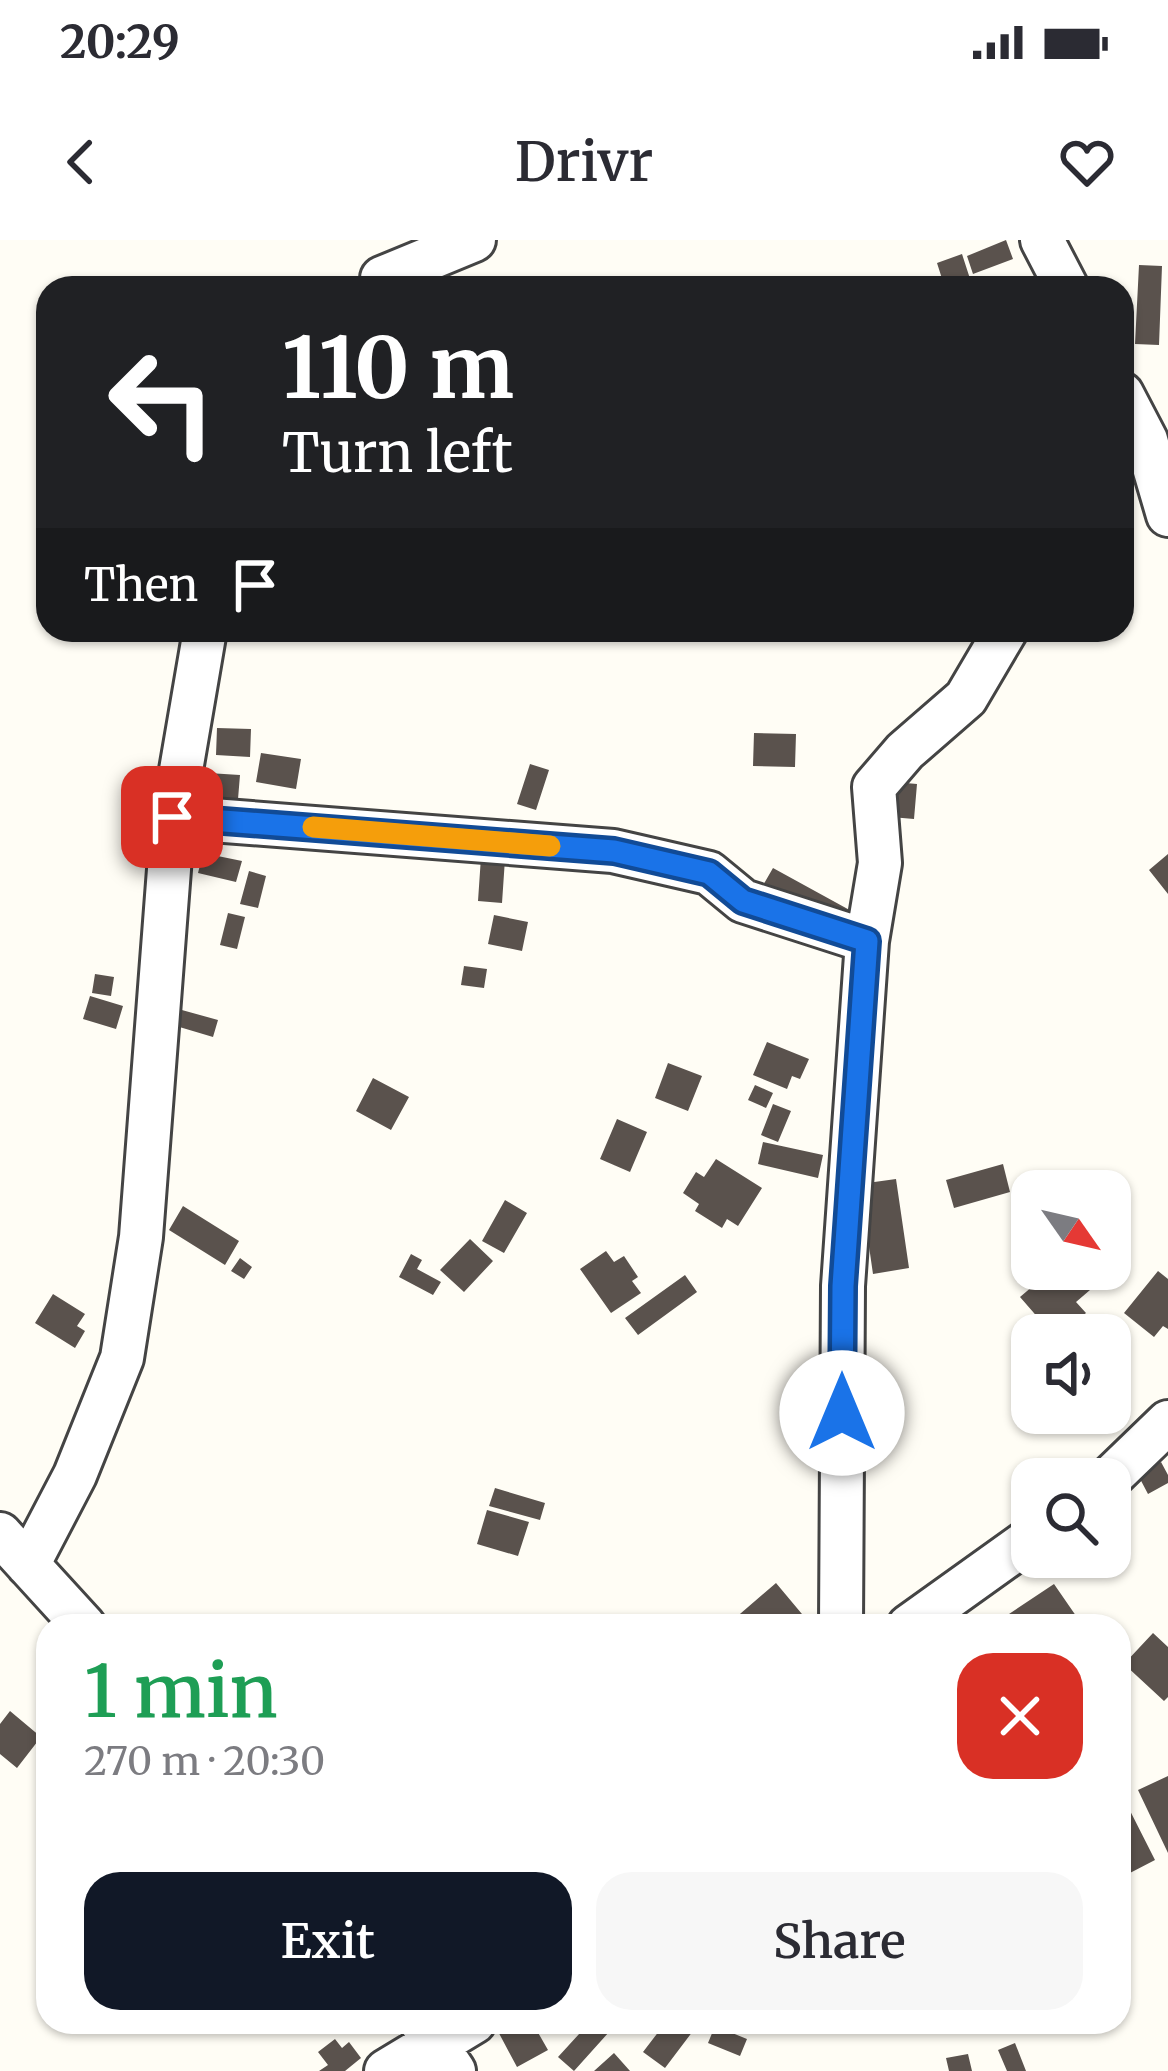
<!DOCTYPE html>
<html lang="en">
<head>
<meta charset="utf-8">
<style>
	:root { --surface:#fff; --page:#f7f7f7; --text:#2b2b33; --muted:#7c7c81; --accent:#111827 }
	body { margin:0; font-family:Merriweather,serif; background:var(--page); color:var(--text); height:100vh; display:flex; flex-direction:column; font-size:45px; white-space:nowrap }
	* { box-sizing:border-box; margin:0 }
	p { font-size:39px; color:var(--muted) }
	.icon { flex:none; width:66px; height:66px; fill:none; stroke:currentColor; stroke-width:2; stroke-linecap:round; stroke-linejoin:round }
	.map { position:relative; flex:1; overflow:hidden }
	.drawer { position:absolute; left:36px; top:1374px; width:1095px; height:420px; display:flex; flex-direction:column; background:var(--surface); border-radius:36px; box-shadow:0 3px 9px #0004 }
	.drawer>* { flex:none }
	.guide { position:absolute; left:36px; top:36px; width:1098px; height:366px; border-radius:36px; box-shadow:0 3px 9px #0004; background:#202124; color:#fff; overflow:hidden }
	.needle { width:78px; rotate:124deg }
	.tools { position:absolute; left:1011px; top:930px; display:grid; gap:24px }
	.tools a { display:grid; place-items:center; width:120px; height:120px; border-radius:24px; background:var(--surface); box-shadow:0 3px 9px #0004; font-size:60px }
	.pin { position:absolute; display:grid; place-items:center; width:102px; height:102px; color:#fff; margin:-51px; border-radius:24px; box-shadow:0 6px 18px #0006 }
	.me { position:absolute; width:132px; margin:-66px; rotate:0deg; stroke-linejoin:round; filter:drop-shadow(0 0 9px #0008) }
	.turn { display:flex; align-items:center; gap:42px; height:252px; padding:0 48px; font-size:54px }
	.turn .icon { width:156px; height:156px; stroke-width:2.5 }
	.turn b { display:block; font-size:84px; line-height:102px }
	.then { display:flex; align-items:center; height:114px; padding:0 48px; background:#0003; gap:24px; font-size:45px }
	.round { display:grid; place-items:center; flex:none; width:126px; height:126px; border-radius:36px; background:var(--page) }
	.summary { display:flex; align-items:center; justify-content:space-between; height:204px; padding:0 48px }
	h1 { font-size:72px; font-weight:600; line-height:90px; color:#1e9e55 }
	.action { display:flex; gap:24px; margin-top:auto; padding:24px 48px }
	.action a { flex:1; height:138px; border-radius:36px; background:var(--accent); color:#fff; font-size:48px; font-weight:600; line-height:138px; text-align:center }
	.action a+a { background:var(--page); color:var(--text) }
	.status { display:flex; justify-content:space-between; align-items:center; height:84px; padding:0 60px; background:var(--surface); direction:ltr }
	.status svg { height:33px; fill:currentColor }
	header { display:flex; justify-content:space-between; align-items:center; height:156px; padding:0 48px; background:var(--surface); font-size:54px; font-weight:600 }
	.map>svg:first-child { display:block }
	.building { fill:#5a524d }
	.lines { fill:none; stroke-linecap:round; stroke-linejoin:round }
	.minor-casing { stroke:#444; stroke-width:48 }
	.minor { stroke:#fff; stroke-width:42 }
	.route-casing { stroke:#114b97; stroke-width:30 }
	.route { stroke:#1a73e8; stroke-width:21 }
	.slow { stroke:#f59e0b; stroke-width:21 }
</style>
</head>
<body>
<div class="status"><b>20:29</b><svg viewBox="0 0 49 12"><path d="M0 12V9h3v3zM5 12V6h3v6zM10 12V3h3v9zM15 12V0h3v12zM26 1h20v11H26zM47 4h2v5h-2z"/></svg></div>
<header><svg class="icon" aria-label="back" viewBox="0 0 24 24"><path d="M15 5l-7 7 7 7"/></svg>Drivr<svg class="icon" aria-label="heart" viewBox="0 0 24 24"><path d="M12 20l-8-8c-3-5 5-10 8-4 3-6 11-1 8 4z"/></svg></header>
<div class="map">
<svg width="1168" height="1831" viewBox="0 0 1168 1831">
	<rect width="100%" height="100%" fill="#fffdf5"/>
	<path class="building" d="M1006 0 1013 19 973 34 967 16Z
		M962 14 973 48H945L937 23Z
		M1139 25 1162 26 1159 105 1135 104Z
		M217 488 251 489 250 517 216 515Z
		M754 493 796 494 795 527 753 526Z
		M261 513 301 519 296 549 256 542Z
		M530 524 549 530 536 570 517 564Z
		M192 532 240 535 237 571 189 567Z
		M883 541 917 544 914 579 879 576Z
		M203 613 242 621 236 642 198 633Z
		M1168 614V654L1149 630Z
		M481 617 505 619 502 663 478 661Z
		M773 628 855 673 845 692 762 647Z
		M249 631 266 636 258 668 240 664Z
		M228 673 245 677 237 709 220 705Z
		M494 675 528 682 522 711 488 704Z
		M464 726 487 729 484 748 461 745Z
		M95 734 114 737 111 756 92 753Z
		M90 756 123 766 116 789 83 779Z
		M171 767 218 780 213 797 166 783Z
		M767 802 809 819 800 839 792 836 787 849 753 835Z
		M668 823 702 836 688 871 655 858Z
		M373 838 409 857 391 890 356 871Z
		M755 845 773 853 766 868 748 860Z
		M773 864 791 871 778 902 761 895Z
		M617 879 647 892 630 932 600 919Z
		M763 902 823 915 818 938 758 924Z
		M716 919 762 948 738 986 727 979 722 988 695 971 699 964 683 953 696 932 704 937Z
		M1003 924 1010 952 954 968 946 940Z
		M896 939 909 1028 873 1034 860 944Z
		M1110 944 1131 965 1110 987V951H1105Z
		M505 960 527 973 504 1013 482 1001Z
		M183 966 239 1001 225 1025 169 990Z
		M470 999 493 1021 464 1052 440 1030Z
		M606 1011 614 1022 624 1016 638 1037 632 1041 641 1053 611 1073 580 1029Z
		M411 1014 422 1020 417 1029 441 1042 433 1055 399 1037Z
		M240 1018 252 1027 244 1039 231 1031Z
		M1053 1029H1084L1097 1044 1076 1062 1086 1073 1070 1087 1061 1076 1047 1088 1020 1057Z
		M1158 1031 1168 1039V1089L1163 1086 1154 1097 1124 1073Z
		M685 1035 697 1052 638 1095 625 1078Z
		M53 1054 85 1074 77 1086 85 1091 75 1108 35 1083Z
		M1161 1222 1168 1235V1243L1148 1254 1138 1235Z
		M495 1248 545 1263 540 1280 489 1266Z
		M487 1270 529 1282 518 1316 477 1304Z
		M776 1343 812 1386H726Z
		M1054 1344 1083 1386H1009L1003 1378Z
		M1153 1393 1168 1407V1457L1164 1461 1124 1424Z
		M10 1471 41 1497 17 1528 0 1514V1484Z
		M1168 1536V1613L1138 1550Z
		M1119 1549 1155 1620 1128 1634 1119 1617Z
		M493 1782H532L548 1810 517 1827Z
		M590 1782H618L574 1831 558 1817Z
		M666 1782H690L696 1787 665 1828 643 1812Z
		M715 1786 747 1799 740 1816 708 1803Z
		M335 1799 342 1808 349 1802 361 1818 345 1831H319L328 1825 318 1812Z
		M1015 1803 1026 1831H1007L998 1810Z
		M614 1813 630 1831H594Z
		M968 1814 972 1831H949L946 1818Z"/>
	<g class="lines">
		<g class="minor-casing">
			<path id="minor" d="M1042 0 1067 48
				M382 38 474 0
				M1122 154 1146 200 1168 275
				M173 577 613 611 709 633 743 661 867 701 843 1046 841 1386
				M867 701 880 623 874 547 905 511 966 458 1006 390
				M1109 1239 1168 1182
				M0 1294 84 1386
				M28 1325 75 1235 122 1118 141 997 173 577 205 390
				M909 1386 1032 1298
				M421 1782 454 1831
				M436 1805 474 1782
				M386 1831 434 1802"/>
		</g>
		<use href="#minor" class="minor"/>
	</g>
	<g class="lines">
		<g class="route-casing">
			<path id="route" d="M172 577 614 611 709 633 743 661 867 701 843 1046 842 1173"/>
		</g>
		<use href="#route" class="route"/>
		<path class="slow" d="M313 587 550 606"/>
	</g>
</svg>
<div class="tools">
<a><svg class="needle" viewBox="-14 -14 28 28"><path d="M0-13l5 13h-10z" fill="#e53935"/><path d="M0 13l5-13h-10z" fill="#7c7c81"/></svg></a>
<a><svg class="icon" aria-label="sound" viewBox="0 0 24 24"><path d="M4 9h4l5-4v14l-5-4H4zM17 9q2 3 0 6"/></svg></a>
<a><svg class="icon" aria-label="search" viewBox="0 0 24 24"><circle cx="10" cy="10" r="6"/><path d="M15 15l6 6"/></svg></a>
</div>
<div class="pin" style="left:172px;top:577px;background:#d93025"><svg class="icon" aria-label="arrive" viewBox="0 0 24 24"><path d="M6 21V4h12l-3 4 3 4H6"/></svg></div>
<svg class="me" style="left:842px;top:1173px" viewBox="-20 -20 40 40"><circle r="19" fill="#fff"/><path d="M0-13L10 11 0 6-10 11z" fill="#1a73e8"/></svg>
<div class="guide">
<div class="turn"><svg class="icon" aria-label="left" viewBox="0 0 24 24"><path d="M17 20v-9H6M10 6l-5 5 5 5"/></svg><div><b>110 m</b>Turn left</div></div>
<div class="then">Then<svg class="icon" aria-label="arrive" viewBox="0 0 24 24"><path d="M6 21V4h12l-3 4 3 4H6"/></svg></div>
</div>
<section class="drawer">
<div class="summary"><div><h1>1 min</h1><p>270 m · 20:30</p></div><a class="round" style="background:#d93025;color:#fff"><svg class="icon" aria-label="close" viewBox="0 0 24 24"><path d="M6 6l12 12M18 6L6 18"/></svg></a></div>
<div class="action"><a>Exit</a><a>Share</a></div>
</section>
</div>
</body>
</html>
